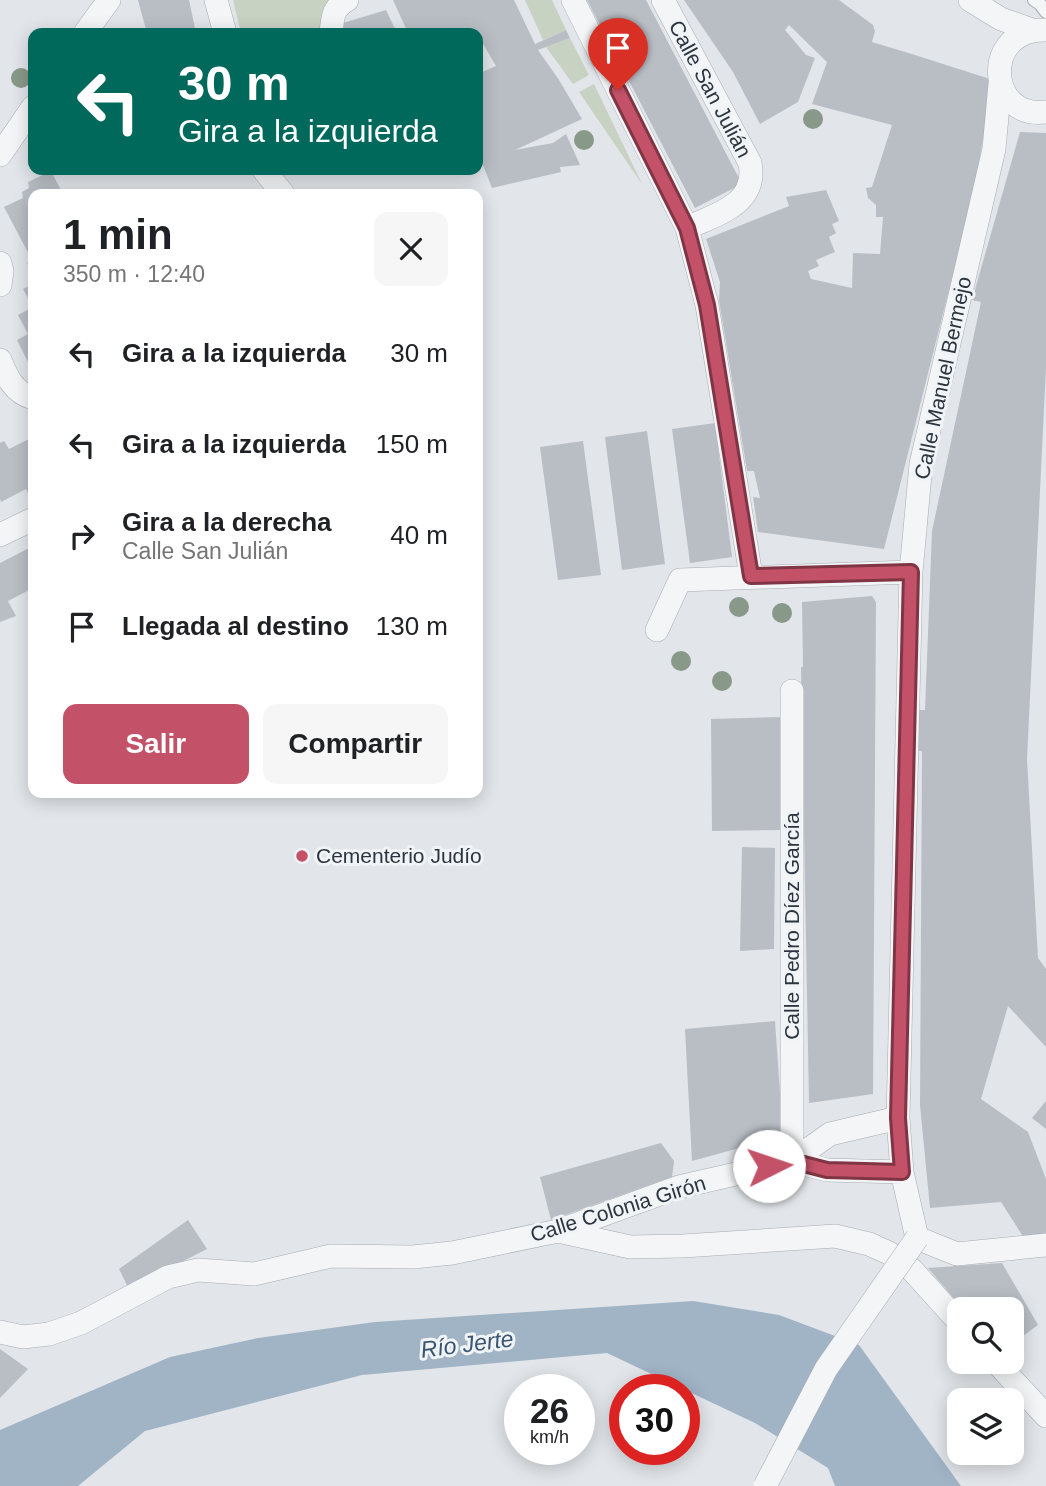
<!DOCTYPE html>
<html lang="es">
<head>
<meta charset="utf-8">
<style>
	:root { --surface:#fff; --page:#f6f6f6; --text:#202124; --muted:#757577; --accent:#c35168 }
	body { margin:0; font-family:Arial,sans-serif; background:var(--page); color:var(--text); height:100vh; display:flex; flex-direction:column; font-size:26px; white-space:nowrap }
	* { box-sizing:border-box; margin:0 }
	p { font-size:23px; color:var(--muted) }
	.icon { flex:none; width:38px; height:38px; fill:none; stroke:currentColor; stroke-width:2; stroke-linecap:round; stroke-linejoin:round }
	.map { position:relative; flex:1; overflow:hidden }
	.sheet { position:absolute; left:28px; top:189px; width:455px; height:609px; display:flex; flex-direction:column; background:var(--surface); border-radius:14px; box-shadow:0 4px 18px #0003 }
	.sheet>* { flex:none }
	.guide { position:absolute; left:28px; top:28px; width:455px; height:147px; border-radius:14px; box-shadow:0 4px 18px #0003; background:#00695c; color:#fff; overflow:hidden }
	.fabs { position:absolute; left:947px; top:1297px; display:grid; gap:14px }
	.fabs a { display:grid; place-items:center; width:77px; height:77px; border-radius:14px; background:var(--surface); box-shadow:0 4px 18px #0003; font-size:35px }
	.speed { position:absolute; left:504px; top:1374px; display:flex; gap:14px; font-size:35px; font-weight:700; text-align:center }
	.speed>* { display:grid; place-content:center; width:91px; height:91px; border-radius:50%; background:var(--surface); box-shadow:0 4px 18px #0003; line-height:1 }
	.speed small { font-size:18px; font-weight:400 }
	.speed .limit { border:10px solid #d22; background:#fff; color:#111 }
	.pin { position:absolute; display:grid; place-items:center; width:60px; height:60px; color:#fff; margin:-72px -30px; border-radius:50% 50% 50% 0; rotate:-45deg; box-shadow:0 0 7px #0007 }
	.pin .icon { rotate:45deg }
	.me { position:absolute; width:77px; margin:-38px; rotate:86deg; stroke-linejoin:round; filter:drop-shadow(0 0 5px #0008) }
	.turn { display:flex; align-items:center; gap:24px; height:147px; padding:0 35px; font-size:32px }
	.turn .icon { width:91px; height:91px; stroke-width:2.5 }
	.turn b { display:block; font-size:49px; line-height:60px }
	.round { display:grid; place-items:center; flex:none; width:74px; height:74px; border-radius:14px; background:var(--page) }
	.summary { display:flex; align-items:center; justify-content:space-between; height:119px; padding:0 35px }
	h1 { font-size:42px; font-weight:600; line-height:52px }
	.button { display:flex; gap:14px; margin-top:auto; padding:14px 35px }
	.button a { flex:1; height:80px; border-radius:14px; background:var(--accent); color:#fff; font-size:28px; font-weight:600; line-height:80px; text-align:center }
	.button a+a { background:var(--page); color:var(--text) }
	ul { padding:0; list-style:none }
	li { display:flex; align-items:center; gap:21px; height:91px; padding:0 35px }
	li div { flex:1 }
	li b { display:block; font-size:26px }
	li em { font-style:normal }
	.map>svg:first-child { display:block }
	.green { fill:#c8d2c3 }
	.water { fill:#a0b4c6 }
	.building { fill:#b9bec5 }
	.lines { fill:none; stroke-linecap:round; stroke-linejoin:round }
	.lane-casing { stroke:#a7acb3; stroke-width:14 }
	.street-casing { stroke:#a7acb3; stroke-width:24 }
	.lane { stroke:#f4f5f7; stroke-width:12 }
	.street { stroke:#f4f5f7; stroke-width:23 }
	.street-bridge-casing { stroke:#a7acb3; stroke-width:24; stroke-linecap:butt }
	.street-bridge { stroke:#f4f5f7; stroke-width:23 }
	.tree { fill:#899989 }
	.route-casing { stroke:#7f3544; stroke-width:18 }
	.route { stroke:#c35168; stroke-width:12 }
	.poi-dot { fill:#c35168; stroke:#f1f4f6; stroke-width:2.5 }
	.labels { text-anchor:middle; stroke-width:6; stroke-linejoin:round; paint-order:stroke }
	.street-label { font-size:21px; fill:#2b343f; stroke:#f1f4f6 }
	.poi-label { font-size:21px; fill:#2b343f; stroke:#f1f4f6; text-anchor:start }
	.water-label { font-size:23px; font-style:italic; fill:#385470; stroke:#f1f4f6 }
</style>
</head>
<body>
<div class="map">
<svg width="1046" height="1486" viewBox="0 0 1046 1486">
	<rect width="100%" height="100%" fill="#e2e5e9"/>
	<path class="green" d="M233 0H336L322 33H241Z
		M525 0H552L566 30 543 40Z
		M570 38 589 75 573 84 546 47Z
		M594 84 642 184 579 92Z"/>
	<path class="water" d="M693 1301 779 1315 859 1345 961 1486H835L828 1468 755 1423 607 1353 362 1375 145 1431 78 1486H0V1430L170 1357 258 1338 375 1322Z"/>
	<path class="building" d="M138 0H189L196 33H147Z
		M393 0H514L535 44 566 30 570 38 538 50 559 80 582 119 515 150 553 143 566 134 580 165 560 167 561 172 492 188 481 160 478 161V74L496 66 475 30 465 33H408Z
		M587 0H646L742 184 695 208Z
		M684 0H839L873 25 875 31 872 42 915 55 993 80 975 186 884 549 758 532 753 497 760 498 754 471H747L719 300 720 282 706 239 789 206 786 197 826 190 839 221 832 224 836 233 829 237 835 252 816 260 819 266 808 271 811 279 852 288 853 253 880 254 883 217H876V205L868 198 866 188 872 187 892 125 812 104 827 62 789 25 785 30 806 55 815 58 798 102 760 124 733 72Z
		M386 10 397 33H345L343 23Z
		M1020 132 1046 133V367L1027 759 1038 958 1046 969V1047L1008 1006 981 1099 1028 1132 1046 1179V1238L1026 1241 1001 1202 930 1208 920 1105 922 751H911L913 710H925L932 531 981 302 972 300Z
		M51 171 63 194H33V275L27 263 32 260 4 207 23 198 22 192 29 188 28 182Z
		M33 284V367L31 368 17 340 28 334 18 315 33 307 23 289Z
		M715 423 732 557 690 563 672 429Z
		M647 431 665 564 622 570 605 437Z
		M33 437V504L26 489 1 502 0 499V443L4 441 9 449Z
		M583 441 601 575 558 580 540 447Z
		M33 546V588L8 601 16 616 0 622V563Z
		M872 596 876 602 873 1094 809 1103 801 667H803L802 602Z
		M783 717V830L712 831 711 719Z
		M742 847 775 848 774 949 740 951Z
		M775 1021 783 1136 692 1161 685 1029Z
		M1046 1101V1129L1032 1118Z
		M661 1143 674 1161 672 1177 551 1220 540 1177Z
		M188 1220 207 1249 129 1289 119 1269Z
		M1002 1263 1038 1325 1012 1344V1309H963L928 1268Z
		M0 1349 28 1369 0 1398Z"/>
	<g class="lines">
		<g class="lane-casing">
			<path id="lane" d="M1034 0 1040 4 1046 12"/>
		</g>
		<g class="street-casing">
			<path id="street" d="M216 0 225 33
				M573 0 687 228 707 305 751 576
				M663 0 750 163C758 204 717 214 687 228
				M970 0 1001 19 1032 30
				M1046 30C981 28 987 120 1046 112
				M85 33 109 0
				M331 33C333 17 332 9 347 0
				M1000 84 994 149 921 464 911 572 898 1118 902 1172 917 1238 957 1254 1046 1245
				M0 155 33 107
				M264 170 283 194
				M0 263 2 271 0 285
				M0 360C7 377 14 393 33 398
				M0 535 33 519
				M657 630 680 580 911 572
				M792 1161V691
				M792 1161 827 1170 902 1172
				M558 1231 630 1247 683 1246 835 1236 869 1244 889 1253 912 1270 959 1322
				M0 1332 23 1337 49 1334 81 1323 168 1277 198 1270 254 1274 331 1256 413 1257 452 1253 558 1231 679 1187 792 1161 830 1134 898 1118
				M996 1362 1046 1416"/>
		</g>
		<use href="#lane" class="lane"/>
		<use href="#street" class="street"/>
		<g class="street-bridge-casing">
			<path id="street-bridge" d="M765 1486 826 1369 917 1238"/>
		</g>
		<use href="#street-bridge" class="street-bridge"/>
	</g>
	<g class="tree">
		<circle cx="21" cy="78" r="10"/>
		<circle cx="813" cy="119" r="10"/>
		<circle cx="584" cy="140" r="10"/>
		<circle cx="739" cy="607" r="10"/>
		<circle cx="782" cy="613" r="10"/>
		<circle cx="681" cy="661" r="10"/>
		<circle cx="722" cy="681" r="10"/>
	</g>
	<g class="lines">
		<g class="route-casing">
			<path id="route" d="M618 90 687 228 707 305 751 576 911 572 898 1118 902 1172 827 1170 792 1161 769 1166"/>
		</g>
		<use href="#route" class="route"/>
	</g>
	<circle class="poi-dot" cx="302" cy="856" r="7"/>
	<g class="labels">
		<g class="street-label">
			<text transform="translate(710 89) rotate(62)" y="7">Calle San Julián</text>
			<text transform="translate(943 378) rotate(-78)" y="7">Calle Manuel Bermejo</text>
			<text transform="translate(792 926) rotate(-90)" y="7">Calle Pedro Díez García</text>
			<text transform="translate(618 1209) rotate(-17)" y="7">Calle Colonia Girón</text>
		</g>
		<g class="poi-label">
			<text x="316" y="863">Cementerio Judío</text>
		</g>
		<g class="water-label">
			<text transform="translate(467 1344) rotate(-7)" y="8">Río Jerte</text>
		</g>
	</g>
</svg>
<div class="fabs">
<a><svg class="icon" aria-label="search" viewBox="0 0 24 24"><circle cx="10" cy="10" r="6"/><path d="M15 15l6 6"/></svg></a>
<a><svg class="icon" aria-label="layers" viewBox="0 0 24 24"><path d="M12 4l9 5-9 5-9-5zM3 14l9 5 9-5"/></svg></a>
</div>
<div class="speed"><div>26<small>km/h</small></div><div class="limit">30</div></div>
<div class="pin" style="left:618px;top:90px;background:#d93025"><svg class="icon" aria-label="arrive" viewBox="0 0 24 24"><path d="M6 21V4h12l-3 4 3 4H6"/></svg></div>
<svg class="me" style="left:769px;top:1166px" viewBox="-20 -20 40 40"><circle r="19" fill="#fff"/><path d="M0-13L10 11 0 6-10 11z" fill="#c35168"/></svg>
<div class="guide">
<div class="turn"><svg class="icon" aria-label="left" viewBox="0 0 24 24"><path d="M17 20v-9H6M10 6l-5 5 5 5"/></svg><div><b>30 m</b>Gira a la izquierda</div></div>
</div>
<section class="sheet">
<div class="summary"><div><h1>1 min</h1><p>350 m · 12:40</p></div><a class="round"><svg class="icon" aria-label="close" viewBox="0 0 24 24"><path d="M6 6l12 12M18 6L6 18"/></svg></a></div>
<ul>
<li><svg class="icon" aria-label="left" viewBox="0 0 24 24"><path d="M17 20v-9H6M10 6l-5 5 5 5"/></svg><div><b>Gira a la izquierda</b></div><em>30 m</em></li>
<li><svg class="icon" aria-label="left" viewBox="0 0 24 24"><path d="M17 20v-9H6M10 6l-5 5 5 5"/></svg><div><b>Gira a la izquierda</b></div><em>150 m</em></li>
<li><svg class="icon" aria-label="right" viewBox="0 0 24 24"><path d="M7 20v-9h11M14 6l5 5-5 5"/></svg><div><b>Gira a la derecha</b><p>Calle San Julián</p></div><em>40 m</em></li>
<li><svg class="icon" aria-label="arrive" viewBox="0 0 24 24"><path d="M6 21V4h12l-3 4 3 4H6"/></svg><div><b>Llegada al destino</b></div><em>130 m</em></li>
</ul>
<div class="button"><a>Salir</a><a>Compartir</a></div>
</section>
</div>
</body>
</html>
